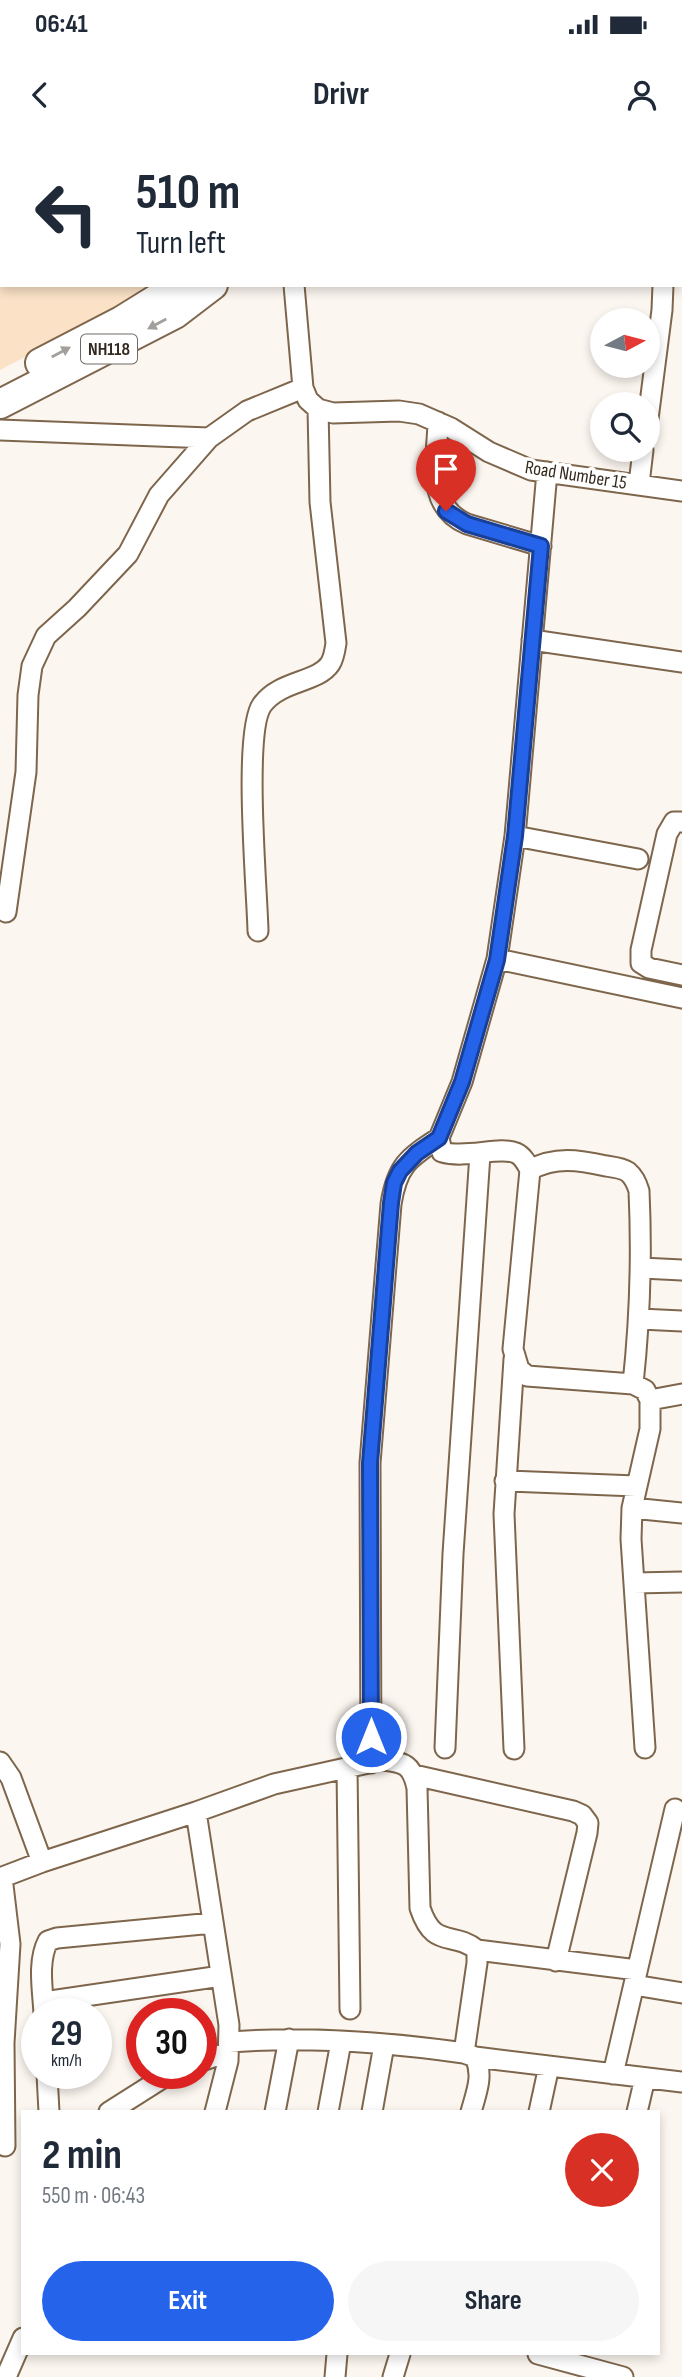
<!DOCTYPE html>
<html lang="en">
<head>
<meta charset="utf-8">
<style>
	:root { --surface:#fff; --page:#f6f6f7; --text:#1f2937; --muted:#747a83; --accent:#2563eb }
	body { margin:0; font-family:"Sofia Sans Condensed",sans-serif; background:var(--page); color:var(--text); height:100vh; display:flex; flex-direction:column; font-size:26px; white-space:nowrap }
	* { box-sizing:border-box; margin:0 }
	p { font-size:23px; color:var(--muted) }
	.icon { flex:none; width:38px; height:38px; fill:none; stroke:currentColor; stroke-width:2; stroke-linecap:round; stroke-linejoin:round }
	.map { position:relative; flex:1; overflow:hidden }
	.drawer { position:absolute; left:21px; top:1970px; width:639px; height:245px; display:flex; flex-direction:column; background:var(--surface); border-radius:0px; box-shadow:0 4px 10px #0003 }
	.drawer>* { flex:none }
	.top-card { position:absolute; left:0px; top:0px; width:682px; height:147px; box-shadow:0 4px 10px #0003; background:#fff; color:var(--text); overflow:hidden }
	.needle { width:46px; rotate:83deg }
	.buttons { position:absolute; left:590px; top:168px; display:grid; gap:14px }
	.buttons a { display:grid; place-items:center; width:70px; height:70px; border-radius:50%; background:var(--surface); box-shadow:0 4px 10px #0003; font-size:35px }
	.speed { position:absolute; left:21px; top:1858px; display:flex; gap:14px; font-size:35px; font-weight:700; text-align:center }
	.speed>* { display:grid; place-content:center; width:91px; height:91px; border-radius:50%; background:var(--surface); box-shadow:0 4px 10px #0003; line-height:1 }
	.speed small { font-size:18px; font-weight:400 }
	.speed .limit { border:10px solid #d22; background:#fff; color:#111 }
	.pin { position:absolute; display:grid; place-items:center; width:60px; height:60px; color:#fff; margin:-72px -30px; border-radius:50% 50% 50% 0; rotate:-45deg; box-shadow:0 0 7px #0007 }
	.pin .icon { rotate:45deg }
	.me { position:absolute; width:77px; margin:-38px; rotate:0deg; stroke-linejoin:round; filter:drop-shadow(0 0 5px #0008) }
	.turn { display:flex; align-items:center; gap:24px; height:147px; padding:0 21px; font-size:32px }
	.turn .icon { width:91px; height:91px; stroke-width:2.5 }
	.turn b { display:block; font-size:49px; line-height:60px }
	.round { display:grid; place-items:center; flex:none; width:74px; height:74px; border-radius:37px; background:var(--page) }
	.headline { display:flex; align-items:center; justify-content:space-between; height:119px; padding:0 21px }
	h1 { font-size:42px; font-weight:700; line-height:52px }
	.cta { display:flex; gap:14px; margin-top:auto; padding:14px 21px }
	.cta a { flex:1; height:80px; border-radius:42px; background:var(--accent); color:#fff; font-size:28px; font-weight:700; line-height:80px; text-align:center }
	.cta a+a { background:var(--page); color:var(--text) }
	.status { display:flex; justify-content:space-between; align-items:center; height:49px; padding:0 35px; background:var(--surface); direction:ltr }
	.status svg { height:19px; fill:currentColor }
	header { display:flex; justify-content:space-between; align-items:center; height:91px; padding:0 21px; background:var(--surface); font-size:32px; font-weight:700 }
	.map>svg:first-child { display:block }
	.green { fill:#fbe2c7 }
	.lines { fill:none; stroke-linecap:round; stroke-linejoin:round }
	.minor-casing { stroke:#7e664c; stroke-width:23 }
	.highway-casing { stroke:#7e664c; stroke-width:32 }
	.minor { stroke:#fff; stroke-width:19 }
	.highway { stroke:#fff; stroke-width:28 }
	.oneway { fill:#a39f9a }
	.route-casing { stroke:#184099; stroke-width:18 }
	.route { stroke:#2563eb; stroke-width:12 }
	.labels { text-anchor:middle; stroke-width:7; stroke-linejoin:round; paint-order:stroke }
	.shield { fill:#fff; stroke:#706962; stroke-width:2 }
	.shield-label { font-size:18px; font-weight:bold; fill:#33291e }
	.street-label { font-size:19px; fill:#33291e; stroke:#fff }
</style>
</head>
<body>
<div class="status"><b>06:41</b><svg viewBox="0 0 49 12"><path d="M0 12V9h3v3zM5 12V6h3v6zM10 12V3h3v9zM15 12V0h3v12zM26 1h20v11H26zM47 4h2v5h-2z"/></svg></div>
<header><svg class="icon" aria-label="back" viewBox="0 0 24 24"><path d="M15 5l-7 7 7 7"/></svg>Drivr<svg class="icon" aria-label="person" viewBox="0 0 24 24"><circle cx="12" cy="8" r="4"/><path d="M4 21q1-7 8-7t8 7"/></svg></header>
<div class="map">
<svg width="682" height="2237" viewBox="0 0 682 2237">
	<rect width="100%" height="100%" fill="#fcf6f0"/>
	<path class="green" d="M0 0H253V2H2V145H164L0 230Z"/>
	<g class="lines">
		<g class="minor-casing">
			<path id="minor" d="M598 0 605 2
				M668 2V0
				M681 77H682
				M294 145 303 248 308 260 318 269 333 273 399 271 419 274 451 288 489 312 531 330 682 351
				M648 279 662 170 663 145
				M438 282C437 321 425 366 467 384L541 406
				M0 290 209 298
				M547 332 515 696 497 819 462 942 439 998 442 1012C466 1019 499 1006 516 1013 523 1016 527 1024 530 1030L513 1209 519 1229 527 1236 633 1244 645 1250 650 1260V1289L632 1368 631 1399 645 1608
				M639 344 643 310
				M532 500 682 522
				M682 682H674L667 694 641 810V823L649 828 682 835
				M515 696 638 719
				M6 772 26 632 28 555 32 526 46 496 77 468 128 414 159 355 209 298 247 271 303 248
				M258 791C257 749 243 592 262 565 280 540 317 543 330 524 334 518 335 510 336 503L320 362 318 269
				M497 819 682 858
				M530 1030C555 1016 579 1020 606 1026 613 1027 622 1028 628 1032 634 1037 637 1044 639 1051 642 1116 640 1179 633 1244
				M642 1128 682 1130
				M640 1179 682 1181
				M650 1260 682 1254
				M505 1341 636 1346
				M632 1368 682 1373
				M634 1443 682 1442
				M445 1608 453 1414 480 1014
				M514 1609 504 1374 514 1219
				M0 1622 11 1638 42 1722
				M371 1623 370 1323 391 1064C397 1026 408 1018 439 998
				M347 1628 350 1869
				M414 1635 573 1671 582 1675 588 1683 587 1693 556 1821
				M196 1672 229 1885 228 1921 215 1972
				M2 1737 10 1804 4 1903 5 2006
				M0 1738 42 1722 196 1672 274 1644 382 1620C405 1622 412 1625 417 1648L420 1768C434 1810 452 1790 477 1810V1823L464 1913
				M477 1810 637 1830
				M634 1845 682 1853
				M44 1862 221 1836
				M44 1874C43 1851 37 1822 48 1801L57 1798 213 1783
				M229 1902C307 1896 387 1902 464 1913L475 1917C484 1936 476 1953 471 1972
				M475 1917 682 1942
				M201 1921 228 1912
				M47 1934 49 1972
				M613 1934 675 1669
				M109 1972 169 1934
				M275 1972 289 1899
				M328 1972 341 1902
				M372 1972 384 1905
				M539 1972 549 1926
				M637 1972 645 1938
				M538 2214 623 2237
				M6 2237 23 2198
				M335 2237 337 2214
				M393 2237 400 2214"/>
		</g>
		<g class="highway-casing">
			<path id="highway" d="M268 0V2
				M40 223 121 181 179 145
				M0 264 175 174 213 145"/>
		</g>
		<use href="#minor" class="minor"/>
		<use href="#highway" class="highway"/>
	</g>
	<defs><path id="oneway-solid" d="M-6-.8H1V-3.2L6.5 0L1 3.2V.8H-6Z" transform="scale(1.75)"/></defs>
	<g class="oneway">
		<use href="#oneway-solid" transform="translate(157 184) rotate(152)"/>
		<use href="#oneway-solid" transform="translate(61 212) rotate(-28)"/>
	</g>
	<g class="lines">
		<g class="route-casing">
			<path id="route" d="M371 1597 370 1323 391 1063 394 1043 400 1031 417 1013 439 998 462 942 497 820 515 696 541 406 467 384 446 371"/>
		</g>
		<use href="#route" class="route"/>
	</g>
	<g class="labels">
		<rect class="shield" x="81" y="194.5" width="56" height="29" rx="5"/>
		<g class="shield-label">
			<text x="109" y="215">NH118</text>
		</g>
		<g class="street-label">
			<text transform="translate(576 334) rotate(9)" y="7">Road Number 15</text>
		</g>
	</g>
</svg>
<div class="buttons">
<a><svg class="needle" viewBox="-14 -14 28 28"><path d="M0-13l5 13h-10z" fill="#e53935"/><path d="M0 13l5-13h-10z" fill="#747a83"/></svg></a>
<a><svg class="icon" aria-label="search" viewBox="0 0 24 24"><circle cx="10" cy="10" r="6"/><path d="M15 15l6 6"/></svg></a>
</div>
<div class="speed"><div>29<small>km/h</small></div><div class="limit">30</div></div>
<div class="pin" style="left:446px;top:371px;background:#d93025"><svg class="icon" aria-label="arrive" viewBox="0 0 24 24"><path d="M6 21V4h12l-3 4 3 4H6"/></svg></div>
<svg class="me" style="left:371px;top:1597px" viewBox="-20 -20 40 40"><circle r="17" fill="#2563eb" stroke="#fff" stroke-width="3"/><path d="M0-11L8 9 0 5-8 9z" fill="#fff"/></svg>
<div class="top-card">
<div class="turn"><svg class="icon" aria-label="left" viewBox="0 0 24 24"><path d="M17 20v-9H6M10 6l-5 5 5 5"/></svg><div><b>510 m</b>Turn left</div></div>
</div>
<section class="drawer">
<div class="headline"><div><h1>2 min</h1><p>550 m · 06:43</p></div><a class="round" style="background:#d93025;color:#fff"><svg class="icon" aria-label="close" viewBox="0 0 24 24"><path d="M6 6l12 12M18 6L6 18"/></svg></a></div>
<div class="cta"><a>Exit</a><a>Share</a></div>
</section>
</div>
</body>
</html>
